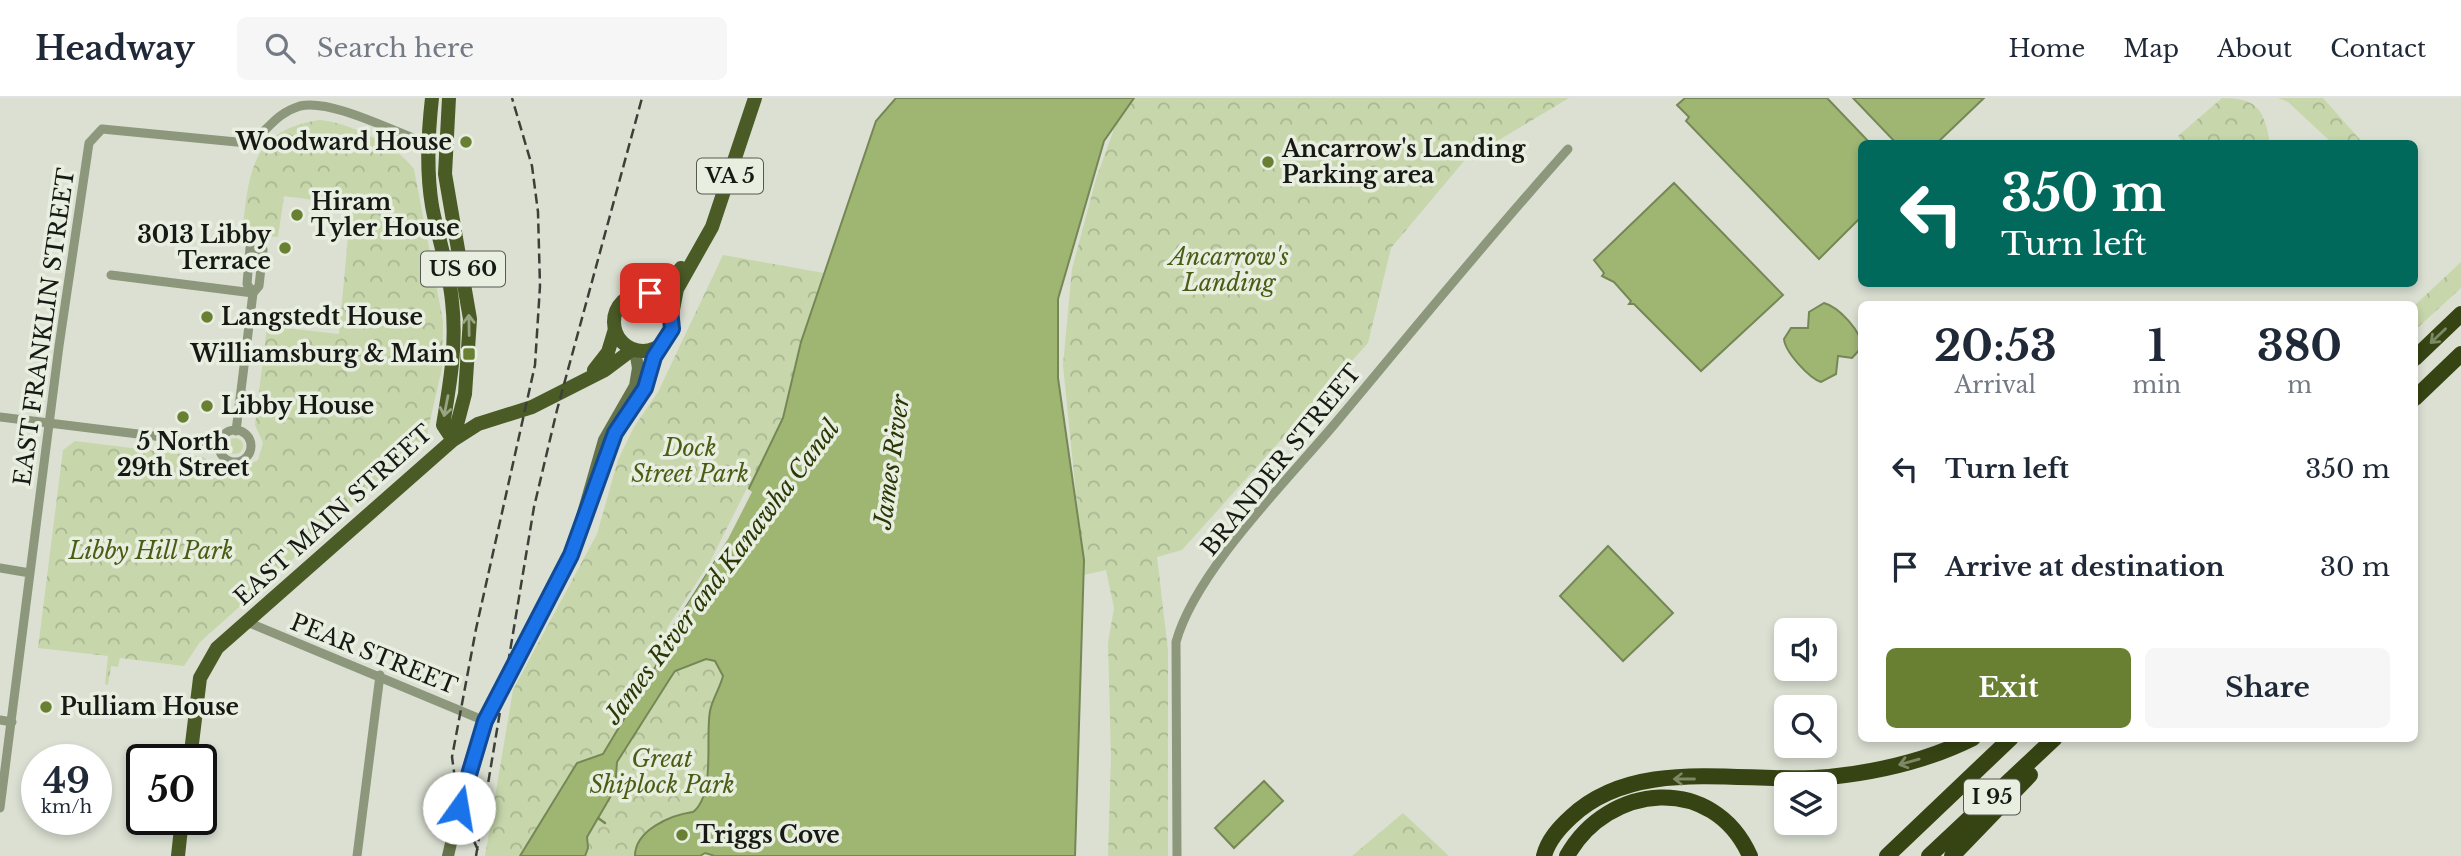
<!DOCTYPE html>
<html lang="en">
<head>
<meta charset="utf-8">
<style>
	:root { --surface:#fff; --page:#f6f6f7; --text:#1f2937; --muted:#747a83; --line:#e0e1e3; --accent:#698032 }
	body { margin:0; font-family:"Libre Baskerville",serif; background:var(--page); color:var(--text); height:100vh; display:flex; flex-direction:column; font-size:26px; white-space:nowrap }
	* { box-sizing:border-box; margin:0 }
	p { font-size:23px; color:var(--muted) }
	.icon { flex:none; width:38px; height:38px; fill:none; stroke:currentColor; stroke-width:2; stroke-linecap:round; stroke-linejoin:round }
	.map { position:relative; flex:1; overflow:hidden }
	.panel { position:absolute; left:1858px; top:203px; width:560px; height:441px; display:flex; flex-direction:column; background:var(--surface); border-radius:10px; box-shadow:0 4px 10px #0003 }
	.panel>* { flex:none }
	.guide { position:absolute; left:1858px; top:42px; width:560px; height:147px; border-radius:10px; box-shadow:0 4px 10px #0003; background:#00695c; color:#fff; overflow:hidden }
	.controls { position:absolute; left:1774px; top:520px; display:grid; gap:14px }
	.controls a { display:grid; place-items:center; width:63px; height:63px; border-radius:10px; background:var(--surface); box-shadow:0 4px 10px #0003; font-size:35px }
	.speed { position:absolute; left:21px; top:646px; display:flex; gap:14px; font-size:35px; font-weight:700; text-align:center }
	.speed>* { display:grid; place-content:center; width:91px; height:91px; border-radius:50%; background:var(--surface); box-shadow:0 4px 10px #0003; line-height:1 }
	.speed small { font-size:18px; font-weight:400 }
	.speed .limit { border:4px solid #111; border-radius:10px; background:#fff; color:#111 }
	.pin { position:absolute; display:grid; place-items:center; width:60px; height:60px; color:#fff; margin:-30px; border-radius:14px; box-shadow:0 4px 10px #0006 }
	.me { position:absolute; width:77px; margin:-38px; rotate:13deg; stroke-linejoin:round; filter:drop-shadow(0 0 5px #0008) }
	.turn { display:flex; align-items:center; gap:24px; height:147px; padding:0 28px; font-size:32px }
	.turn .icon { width:91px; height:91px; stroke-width:2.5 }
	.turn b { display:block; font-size:49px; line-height:60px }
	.eta { display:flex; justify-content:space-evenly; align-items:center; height:119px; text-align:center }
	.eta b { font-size:42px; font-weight:800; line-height:49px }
	.button { display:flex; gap:14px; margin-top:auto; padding:14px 28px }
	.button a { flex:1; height:80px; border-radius:10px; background:var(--accent); color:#fff; font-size:28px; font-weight:800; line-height:80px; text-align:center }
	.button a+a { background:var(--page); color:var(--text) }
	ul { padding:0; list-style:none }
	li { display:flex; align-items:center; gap:21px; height:98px; padding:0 28px }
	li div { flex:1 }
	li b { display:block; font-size:26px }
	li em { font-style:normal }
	header { display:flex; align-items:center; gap:42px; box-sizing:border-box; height:98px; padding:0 35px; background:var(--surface); border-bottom:2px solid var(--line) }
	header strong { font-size:33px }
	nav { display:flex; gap:38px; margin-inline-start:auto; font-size:24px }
	.search { width:490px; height:63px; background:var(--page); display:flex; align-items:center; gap:18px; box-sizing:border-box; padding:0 24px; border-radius:10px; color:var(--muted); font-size:26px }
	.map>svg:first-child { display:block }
	.grass { fill:#c7d6ab }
	.forest { fill:url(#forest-crowns) }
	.water { fill:#9fb673; stroke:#768756; stroke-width:2 }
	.pier { fill:#dbe0d3 }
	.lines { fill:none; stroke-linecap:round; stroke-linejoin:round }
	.stream { stroke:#768756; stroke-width:2.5 }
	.street { stroke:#8c977b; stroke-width:9 }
	.secondary { stroke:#66744b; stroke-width:12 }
	.primary { stroke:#4b5b26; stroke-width:14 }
	.highway { stroke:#364413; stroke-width:16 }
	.rail { stroke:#3d4039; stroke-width:2.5; stroke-dasharray:10 5; stroke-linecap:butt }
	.oneway { stroke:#9aa483 }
	.oneway2 { stroke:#7d8865 }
	.route-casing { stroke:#114b97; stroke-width:18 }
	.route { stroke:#1a73e8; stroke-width:12 }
	.poi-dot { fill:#698032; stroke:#e8eee0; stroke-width:2.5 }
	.labels { text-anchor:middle; stroke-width:7; stroke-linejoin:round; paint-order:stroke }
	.shield { fill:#e8eee0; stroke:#565951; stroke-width:2 }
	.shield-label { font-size:21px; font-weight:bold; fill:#171914 }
	.poi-label { font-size:23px; font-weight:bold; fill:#171914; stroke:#e8eee0; text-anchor:start }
	.park-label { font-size:23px; font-style:italic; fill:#4a5d15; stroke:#e8eee0 }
	.street-label { font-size:23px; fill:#171914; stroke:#e8eee0 }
	.water-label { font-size:24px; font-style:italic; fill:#2b3805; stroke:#e8eee0 }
</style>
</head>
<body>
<header>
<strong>Headway</strong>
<div class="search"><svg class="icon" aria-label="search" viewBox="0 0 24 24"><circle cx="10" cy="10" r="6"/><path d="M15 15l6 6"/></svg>Search here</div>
<nav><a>Home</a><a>Map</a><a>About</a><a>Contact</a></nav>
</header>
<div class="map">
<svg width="2461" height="758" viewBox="0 0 2461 758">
	<defs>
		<pattern id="forest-crowns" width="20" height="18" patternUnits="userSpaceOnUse" patternTransform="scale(1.75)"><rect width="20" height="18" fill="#c7d6ab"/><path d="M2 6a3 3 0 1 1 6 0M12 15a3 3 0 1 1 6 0" fill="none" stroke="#aab792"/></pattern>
	</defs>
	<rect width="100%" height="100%" fill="#dbe0d3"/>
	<path class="grass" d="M227 348a8 8 0 1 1 16 0a8 8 0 1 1-16 0Z"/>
	<path class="forest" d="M1125 0H1569L1464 63 1391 150 1368 245 1182 452 1157 459 1168 552V758H1108L1111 659 1108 545 1114 510 1106 472 1084 477 1063 267 1072 171 1096 81Z
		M2222 0C2257 0 2264 11 2270 45H2183L2178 38Z
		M2278 0H2323L2363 45H2332L2288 4Z
		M319 22C346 23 398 48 414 71L443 223 442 270 427 336 422 346 200 544 184 568 120 560 118 569 111 568 108 587 105 586 108 558 38 550 63 352 75 343 203 359 233 375 258 362 263 345 255 327 267 228 339 236 351 107 284 98 278 139 242 136C249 77 249 33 319 22Z
		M723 157 824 175 801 244 783 320 713 465 670 532 658 566 603 656 577 665 520 758H485L513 592 597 436 618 362 634 329 658 294Z
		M2461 164V190L2415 232V207Z
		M705 561 715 563 723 577 719 596 710 612V652L704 700 693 714 673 719 650 732 635 758H585L588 750 587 739 617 664 671 579 675 573Z
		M1403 715 1449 758H1352Z"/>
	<path class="water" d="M896 0H1134L1104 43 1058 201V280L1084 462 1075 758H715L705 755 700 758H635C635 732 671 717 693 714 716 696 705 640 710 613 712 602 720 590 723 578L715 563 706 561 675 573 671 579 617 664 615 691 587 739 588 750 585 758H520L577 665 603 656 657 566 670 532 713 465 783 320 801 244 876 23Z
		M1685 0H1827L1870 45 1862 46V118L1819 161 1686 23 1689 19 1677 7Z
		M1853 0H1984L1937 45 1897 46Z
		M1674 85 1783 197 1701 273 1634 206H1629L1631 203 1614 184 1602 178 1604 175 1594 162Z
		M1824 205C1839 209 1862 234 1862 249L1852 260 1838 258 1836 276 1821 284C1809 280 1785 254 1784 241L1791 230H1808L1809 214Z
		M1608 448 1673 515 1623 563 1560 498Z
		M1264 683 1283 703 1234 750 1215 730Z"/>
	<path class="pier" d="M747 390 752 394 728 441 667 537V530L710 464Z"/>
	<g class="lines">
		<path class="stream" d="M598 720 605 725"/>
		<path class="street" d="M111 177 253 195
			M0 319 219 346
			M219 348a16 16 0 1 1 32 0a16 16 0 1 1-32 0Z
			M236 333 253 195 259 188 263 152 250 150 247 186 253 195
			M0 470 30 475
			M247 524 485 623
			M0 622 12 624
			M0 710 59 248 89 45 102 31 247 45C268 36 271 17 300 8 335 0 406 41 444 51
			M357 758 380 577
			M1177 758 1176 544C1196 472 1289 381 1338 322 1414 231 1489 139 1568 51"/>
		<path class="secondary" d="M631 309 648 284 661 247
			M448 758 467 676 485 623 571 457 604 342 635 288 638 270 635 252"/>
		<path class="primary" d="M432 0C428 36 426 71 432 108 438 140 449 171 452 203 457 246 450 286 443 327L453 342
			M449 0 445 76 470 221 465 296 453 342
			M614 224a29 29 0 1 1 58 0a29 29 0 1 1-58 0Z
			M650 195 668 187 681 170
			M672 217 677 191 712 129 755 0
			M594 272 608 254 615 231
			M190 662 200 580 217 550 453 342 478 326 532 309 605 272 633 251
			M178 758 182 721"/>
		<path class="highway" d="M2415 260 2461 216
			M2415 300 2461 256
			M1544 758C1548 742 1559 730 1571 719 1638 656 1746 687 1829 679 1878 674 1929 662 1973 640
			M1567 758C1608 685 1713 675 1750 758
			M1887 758 2011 640
			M1929 758 2055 640
			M1952 758 2030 677"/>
		<path class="rail" d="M478 752 459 710 452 659 476 531 535 267 540 188 538 114 532 68 512 0
			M476 758 534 409 557 312 642 0"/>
	</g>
	<defs><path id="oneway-shaft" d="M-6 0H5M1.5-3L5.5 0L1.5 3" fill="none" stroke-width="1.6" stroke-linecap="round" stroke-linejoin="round" transform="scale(1.75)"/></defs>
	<g class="oneway">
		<use href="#oneway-shaft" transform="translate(469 227) rotate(-91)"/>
		<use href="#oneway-shaft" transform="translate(446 308) rotate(101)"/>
	</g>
	<g class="oneway2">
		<use href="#oneway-shaft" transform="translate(2438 238) rotate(136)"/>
		<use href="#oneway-shaft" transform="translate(1909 664) rotate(164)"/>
		<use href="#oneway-shaft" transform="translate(1684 681) rotate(180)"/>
	</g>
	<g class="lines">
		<g class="route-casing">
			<path id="route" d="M459 710 485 623 571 457 615 335 645 290 654 259 672 231 670 211 662 201 650 195"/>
		</g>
		<use href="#route" class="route"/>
	</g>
	<g class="poi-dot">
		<circle cx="466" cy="44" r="7"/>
		<circle cx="1268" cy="64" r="7"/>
		<circle cx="297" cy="117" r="7"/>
		<circle cx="285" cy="150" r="7"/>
		<circle cx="207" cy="219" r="7"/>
		<rect x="462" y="249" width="14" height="14" rx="3.5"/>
		<circle cx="207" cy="308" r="7"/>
		<circle cx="183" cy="319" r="7"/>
		<circle cx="46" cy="609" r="7"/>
		<circle cx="682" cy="737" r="7"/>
	</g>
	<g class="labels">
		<g class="shield">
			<rect x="697" y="60.5" width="66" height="35" rx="5"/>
			<rect x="421" y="153.5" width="84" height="35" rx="5"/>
			<rect x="1964" y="681.5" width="56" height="35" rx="5"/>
		</g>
		<g class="shield-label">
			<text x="730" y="85">VA 5</text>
			<text x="463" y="178">US 60</text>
			<text x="1992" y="706">I 95</text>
		</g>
		<g class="poi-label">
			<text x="452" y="52" text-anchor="end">Woodward House</text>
			<text x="1282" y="59">Ancarrow's Landing<tspan x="1282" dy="26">Parking area</tspan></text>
			<text x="311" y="112">Hiram<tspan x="311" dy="26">Tyler House</tspan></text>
			<text x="271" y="145" text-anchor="end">3013 Libby<tspan x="271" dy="26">Terrace</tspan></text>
			<text x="221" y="227">Langstedt House</text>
			<text x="455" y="264" text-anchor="end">Williamsburg &amp; Main</text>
			<text x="221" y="316">Libby House</text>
			<text x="183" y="352" text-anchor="middle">5 North<tspan x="183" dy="26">29th Street</tspan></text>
			<text x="60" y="617">Pulliam House</text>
			<text x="696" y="745">Triggs Cove</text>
		</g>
		<g class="park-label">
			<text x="1229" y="167">Ancarrow's<tspan x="1229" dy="26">Landing</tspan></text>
			<text x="690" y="358">Dock<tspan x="690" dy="26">Street Park</tspan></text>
			<text x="151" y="461">Libby Hill Park</text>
			<text x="662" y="669">Great<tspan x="662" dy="26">Shiplock Park</tspan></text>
		</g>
		<g class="street-label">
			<text transform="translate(44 229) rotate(-82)" y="8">EAST FRANKLIN STREET</text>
			<text transform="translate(1281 362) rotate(-51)" y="8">BRANDER STREET</text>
			<text transform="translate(333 417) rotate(-42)" y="8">EAST MAIN STREET</text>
			<text transform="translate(374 556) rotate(22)" y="8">PEAR STREET</text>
		</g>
		<g class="water-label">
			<text transform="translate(892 364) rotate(-82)" y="8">James River</text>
			<text transform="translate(722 474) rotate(-53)" y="8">James River and Kanawha Canal</text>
		</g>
	</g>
</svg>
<div class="controls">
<a><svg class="icon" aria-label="sound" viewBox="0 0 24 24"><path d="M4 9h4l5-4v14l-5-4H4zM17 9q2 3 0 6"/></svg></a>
<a><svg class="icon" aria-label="search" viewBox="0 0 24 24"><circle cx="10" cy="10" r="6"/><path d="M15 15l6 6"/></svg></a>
<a><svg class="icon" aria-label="layers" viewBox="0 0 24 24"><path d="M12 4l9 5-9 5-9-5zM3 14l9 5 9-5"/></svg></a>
</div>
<div class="speed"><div>49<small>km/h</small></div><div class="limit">50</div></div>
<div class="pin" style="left:650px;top:195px;background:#d93025"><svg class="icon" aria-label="arrive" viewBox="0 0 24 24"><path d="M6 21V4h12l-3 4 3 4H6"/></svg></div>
<svg class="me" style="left:459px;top:710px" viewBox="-20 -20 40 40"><circle r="19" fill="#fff"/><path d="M0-13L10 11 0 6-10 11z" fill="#1a73e8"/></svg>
<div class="guide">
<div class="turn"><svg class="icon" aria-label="left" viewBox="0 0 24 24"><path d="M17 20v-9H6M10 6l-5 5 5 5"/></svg><div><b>350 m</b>Turn left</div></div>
</div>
<section class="panel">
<div class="eta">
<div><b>20:53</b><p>Arrival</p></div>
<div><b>1</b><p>min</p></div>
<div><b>380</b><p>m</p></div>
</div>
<ul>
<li><svg class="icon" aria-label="left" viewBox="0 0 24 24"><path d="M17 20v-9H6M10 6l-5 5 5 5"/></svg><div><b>Turn left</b></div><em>350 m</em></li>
<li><svg class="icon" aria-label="arrive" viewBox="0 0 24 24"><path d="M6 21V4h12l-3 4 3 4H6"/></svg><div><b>Arrive at destination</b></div><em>30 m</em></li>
</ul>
<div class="button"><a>Exit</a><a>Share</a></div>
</section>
</div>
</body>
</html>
